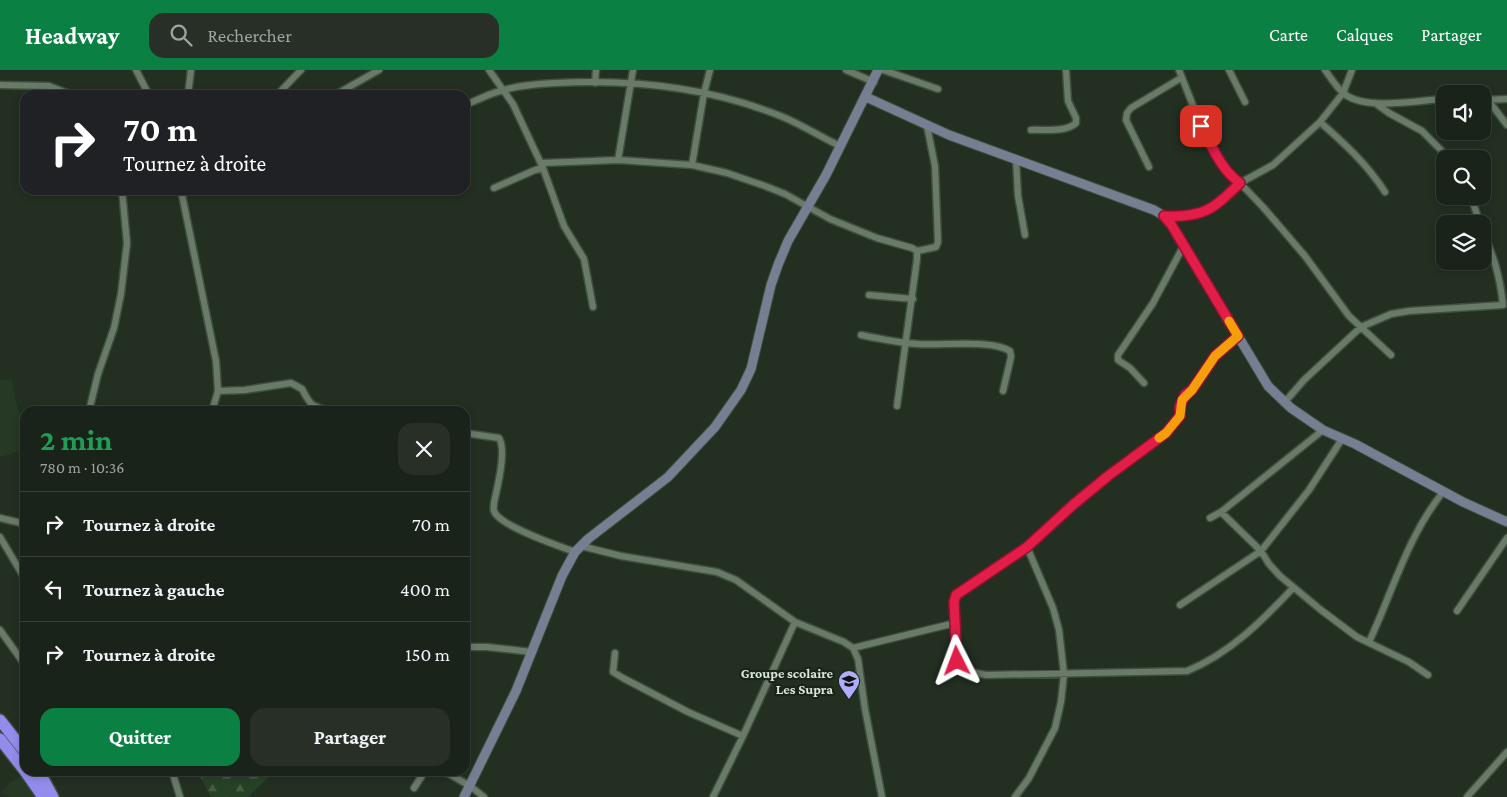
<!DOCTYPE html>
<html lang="fr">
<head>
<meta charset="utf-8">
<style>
	:root { --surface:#1a2319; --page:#272f26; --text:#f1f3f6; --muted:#9fa4a2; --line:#384038; --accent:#0b8043 }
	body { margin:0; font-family:"Crimson Pro",serif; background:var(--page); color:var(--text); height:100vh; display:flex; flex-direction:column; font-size:19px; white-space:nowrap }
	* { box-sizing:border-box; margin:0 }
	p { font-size:16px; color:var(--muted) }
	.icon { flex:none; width:28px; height:28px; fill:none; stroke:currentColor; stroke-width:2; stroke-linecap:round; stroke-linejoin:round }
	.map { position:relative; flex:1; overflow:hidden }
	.drawer { position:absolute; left:20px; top:336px; width:450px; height:370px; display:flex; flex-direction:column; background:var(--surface); border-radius:15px; box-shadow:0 2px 8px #0003,0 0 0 1px var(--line) }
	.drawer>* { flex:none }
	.banner { position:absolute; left:20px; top:20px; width:450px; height:105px; border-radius:15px; box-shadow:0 2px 8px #0003,0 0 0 1px var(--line); background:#202124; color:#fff; overflow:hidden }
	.controls { position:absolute; left:1436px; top:15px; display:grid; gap:10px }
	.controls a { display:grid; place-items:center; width:55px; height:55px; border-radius:10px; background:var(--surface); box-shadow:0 2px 8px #0003,0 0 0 1px var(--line); font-size:25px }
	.pin { position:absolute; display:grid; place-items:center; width:42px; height:42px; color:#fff; margin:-21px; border-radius:10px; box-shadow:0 2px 8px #0006 }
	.me { position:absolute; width:55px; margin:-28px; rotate:357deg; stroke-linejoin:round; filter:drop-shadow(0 0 4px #0008) }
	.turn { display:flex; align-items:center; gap:18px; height:105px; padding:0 20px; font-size:22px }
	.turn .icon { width:65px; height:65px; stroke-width:2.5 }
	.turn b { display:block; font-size:35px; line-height:42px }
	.round { display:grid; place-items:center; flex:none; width:52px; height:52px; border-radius:15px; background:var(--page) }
	.summary { display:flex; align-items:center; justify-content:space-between; height:85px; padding:0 20px }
	h1 { font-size:30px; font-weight:700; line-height:38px; color:#1e9e55 }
	.button { display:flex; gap:10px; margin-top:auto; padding:10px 20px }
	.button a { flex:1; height:58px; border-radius:15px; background:var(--accent); color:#fff; font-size:20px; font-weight:700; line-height:58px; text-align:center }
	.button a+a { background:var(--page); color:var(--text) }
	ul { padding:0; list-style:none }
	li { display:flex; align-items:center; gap:15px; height:65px; padding:0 20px; border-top:1px solid var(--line) }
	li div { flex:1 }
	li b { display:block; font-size:19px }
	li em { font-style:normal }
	header { display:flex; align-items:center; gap:30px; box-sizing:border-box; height:70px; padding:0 25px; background:var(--accent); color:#fff }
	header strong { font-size:24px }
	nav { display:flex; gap:28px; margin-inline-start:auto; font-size:18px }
	.search { width:350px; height:45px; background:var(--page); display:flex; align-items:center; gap:12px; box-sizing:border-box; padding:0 18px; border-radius:15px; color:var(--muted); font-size:19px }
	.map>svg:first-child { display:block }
	.built { fill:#263925 }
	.forest { fill:url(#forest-firs) }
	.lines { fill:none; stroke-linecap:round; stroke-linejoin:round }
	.street-casing { stroke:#414d40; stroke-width:9 }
	.secondary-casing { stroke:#414d40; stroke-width:11 }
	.highway-casing { stroke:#414d40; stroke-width:14 }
	.street { stroke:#6a7a69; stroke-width:6 }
	.secondary { stroke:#767f91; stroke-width:9 }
	.highway { stroke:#938ced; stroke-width:11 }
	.route-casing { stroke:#92132f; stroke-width:12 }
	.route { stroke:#e11d48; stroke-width:9 }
	.slow { stroke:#f59e0b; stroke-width:9 }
	.labels { text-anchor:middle; stroke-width:4.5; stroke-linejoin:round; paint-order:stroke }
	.poi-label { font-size:14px; font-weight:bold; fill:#dce5db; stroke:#182517; text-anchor:end }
</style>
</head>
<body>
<header>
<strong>Headway</strong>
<div class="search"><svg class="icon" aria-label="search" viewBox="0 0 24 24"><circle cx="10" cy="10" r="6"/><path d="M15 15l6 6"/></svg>Rechercher</div>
<nav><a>Carte</a><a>Calques</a><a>Partager</a></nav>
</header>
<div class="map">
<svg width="1507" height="727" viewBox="0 0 1507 727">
	<defs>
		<pattern id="forest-firs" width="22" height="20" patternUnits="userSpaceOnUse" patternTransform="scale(1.25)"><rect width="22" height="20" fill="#274126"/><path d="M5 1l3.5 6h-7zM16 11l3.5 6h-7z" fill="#465c45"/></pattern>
	</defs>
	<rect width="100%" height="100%" fill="#222f21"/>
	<path class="built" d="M12 309 15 329 25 359V380L0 387V310Z
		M21 706 38 727H11L0 724 11 712Z"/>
	<path class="forest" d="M199 701H275L248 727H211L201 708Z"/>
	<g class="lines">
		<g class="street-casing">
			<path id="street" d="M136 0 149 25
				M489 0 513 34 543 98 535 100 494 118
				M846 0 874 12
				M883 0 938 19
				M1179 0 1201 56 1220 92 1233 108 1240 113 1263 137 1305 186 1349 246 1391 285
				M1229 0 1245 32
				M1325 0C1330 7 1335 15 1342 22 1363 42 1418 30 1445 29
				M595 13 596 0
				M0 15 49 16 72 25
				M188 25 191 0
				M277 25 301 0
				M335 25 379 0
				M1482 30 1507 29
				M1488 30 1507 55
				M1375 33 1389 43 1422 61 1450 89
				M465 35C478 30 490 23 504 20 520 15 539 14 556 13 632 9 712 18 783 47 802 55 821 67 840 76
				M1320 52C1345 74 1367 94 1385 122
				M1031 60C1044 59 1065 63 1076 53V48L1068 31 1066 0
				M1016 89 1018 126 1025 165
				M618 90 633 0
				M542 93 618 90 692 95 727 103 765 116 785 124 830 149 877 168 912 178 917 181V189L897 336
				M692 95 704 23 710 0
				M1149 97 1126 50 1127 43 1131 38 1181 8
				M543 98 564 156 584 189 593 237
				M181 120 216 291 218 321 212 341
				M1471 126 1480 154
				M1164 146 1181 147 1197 145 1217 135 1240 113 1273 95 1320 52 1343 23 1352 0
				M917 181 936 177 938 172 935 96 927 56
				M869 225 913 229
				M861 265C880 269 899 273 918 274 942 276 991 269 1010 281L1011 287 1003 321
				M1238 266 1215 286 1192 320 1185 325 1180 336V346L1166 363 1108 406 1074 434 1027 477 956 525 953 531 957 591 961 600 986 605 1187 601C1229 584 1262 551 1293 518
				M1144 313 1130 298 1118 290V285L1153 233 1184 175
				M218 321 245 320 291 313 302 319C311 336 310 335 329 341
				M1284 333 1304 310 1361 257 1391 244 1409 241 1503 235C1500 207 1494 186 1482 160
				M89 341 98 304 114 258 121 224 127 173 122 120
				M465 363 499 368C507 381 497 418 494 433 494 436 493 438 494 441 499 456 559 476 575 482
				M1221 442 1261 481 1269 494 1280 506 1321 540 1357 567 1409 592 1428 605
				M0 448 25 454
				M1210 448 1221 442 1323 360
				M0 467 25 509
				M581 476 621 486 717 502 736 510 795 552 844 572 853 578 858 589 865 639 882 727
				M1180 535 1261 481 1309 420 1342 369
				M1457 541 1507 468
				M0 560 25 595
				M1369 572C1393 521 1407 467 1443 422
				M465 577H487L532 582
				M853 578 955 553
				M615 583 613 602 623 608 688 642 743 666
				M172 701 180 727
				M444 701 470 716 484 727
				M414 718 425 701
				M713 727 743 666 795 552
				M1015 727 1029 708 1055 658 1061 632 1064 604 1059 560 1053 538 1027 477
				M1467 727 1507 682"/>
		</g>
		<g class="secondary-casing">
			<path id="secondary" d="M866 27 949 65 1154 140 1164 146 1171 154 1268 316 1291 338 1323 360 1355 374 1463 432 1507 452
				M464 727 516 621 562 506 575 482 588 469 668 407 715 357 741 320 751 299 771 215 778 195 788 171 826 105 878 0"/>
		</g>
		<g class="highway-casing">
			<path id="highway" d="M0 650 25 682
				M0 669 25 701
				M25 701 43 727
				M39 701 53 727"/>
		</g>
		<use href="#street" class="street"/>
		<use href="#secondary" class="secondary"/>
		<use href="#highway" class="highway"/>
	</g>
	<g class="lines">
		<g class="route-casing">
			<path id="route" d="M957 591 954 532 956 525 1027 477 1074 434 1108 406 1166 363 1180 346V336L1185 325 1192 320 1215 286 1238 266 1171 154 1164 146C1204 148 1213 139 1240 113 1221 100 1212 76 1201 56"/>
		</g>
		<use href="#route" class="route"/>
		<path class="slow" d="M1159 368 1166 363 1180 346 1182 330 1192 320 1215 286 1238 266 1229 251"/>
	</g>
	<defs>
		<g id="school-pin" transform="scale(1.125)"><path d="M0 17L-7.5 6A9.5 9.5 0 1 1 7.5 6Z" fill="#b1adfa" stroke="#182517"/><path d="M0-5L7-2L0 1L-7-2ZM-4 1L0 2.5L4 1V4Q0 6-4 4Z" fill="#111"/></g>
	</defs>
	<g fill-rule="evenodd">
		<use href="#school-pin" x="849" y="611"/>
	</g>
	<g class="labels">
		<g class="poi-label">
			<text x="833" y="608">Groupe scolaire<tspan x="833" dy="16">Les Supra</tspan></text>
		</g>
	</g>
</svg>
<div class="controls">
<a><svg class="icon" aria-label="sound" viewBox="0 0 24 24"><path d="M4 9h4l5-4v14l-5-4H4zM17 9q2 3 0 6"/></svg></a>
<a><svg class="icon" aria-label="search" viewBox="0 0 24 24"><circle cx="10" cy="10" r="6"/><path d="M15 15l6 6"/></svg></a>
<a><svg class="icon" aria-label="layers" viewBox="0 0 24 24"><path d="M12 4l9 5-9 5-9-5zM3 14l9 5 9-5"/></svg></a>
</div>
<div class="pin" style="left:1201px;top:56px;background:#d93025"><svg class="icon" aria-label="arrive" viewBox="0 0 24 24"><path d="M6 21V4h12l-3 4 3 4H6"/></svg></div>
<svg class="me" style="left:957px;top:591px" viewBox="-20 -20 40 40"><path d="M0-17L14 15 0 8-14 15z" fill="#e11d48" stroke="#fff" stroke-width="4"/></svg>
<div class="banner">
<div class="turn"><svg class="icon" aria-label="right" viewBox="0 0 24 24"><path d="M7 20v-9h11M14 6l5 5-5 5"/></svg><div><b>70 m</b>Tournez à droite</div></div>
</div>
<section class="drawer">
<div class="summary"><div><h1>2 min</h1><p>780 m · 10:36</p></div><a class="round"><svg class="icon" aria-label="close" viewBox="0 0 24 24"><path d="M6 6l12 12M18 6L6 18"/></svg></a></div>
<ul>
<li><svg class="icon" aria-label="right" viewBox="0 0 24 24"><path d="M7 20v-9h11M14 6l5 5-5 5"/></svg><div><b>Tournez à droite</b></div><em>70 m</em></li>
<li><svg class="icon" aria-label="left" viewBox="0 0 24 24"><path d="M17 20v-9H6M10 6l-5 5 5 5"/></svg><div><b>Tournez à gauche</b></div><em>400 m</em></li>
<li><svg class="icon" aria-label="right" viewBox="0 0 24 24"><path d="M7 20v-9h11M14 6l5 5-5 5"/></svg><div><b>Tournez à droite</b></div><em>150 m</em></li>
</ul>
<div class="button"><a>Quitter</a><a>Partager</a></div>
</section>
</div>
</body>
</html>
